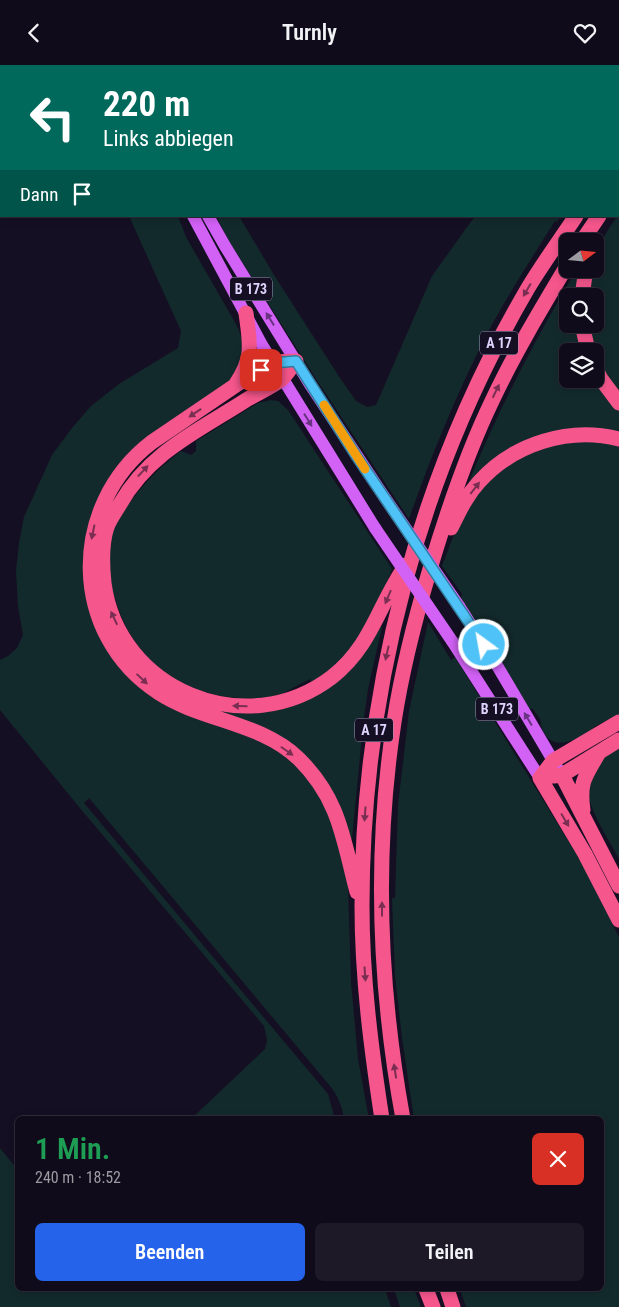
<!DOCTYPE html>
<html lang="de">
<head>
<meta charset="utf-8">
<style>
	:root { --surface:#100b1a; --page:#1e1927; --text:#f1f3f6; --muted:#9c9ba2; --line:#302b39; --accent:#2563eb }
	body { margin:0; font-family:"Roboto Condensed",sans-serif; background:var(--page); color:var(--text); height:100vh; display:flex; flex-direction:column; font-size:19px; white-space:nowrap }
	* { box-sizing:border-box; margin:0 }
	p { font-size:16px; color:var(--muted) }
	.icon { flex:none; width:28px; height:28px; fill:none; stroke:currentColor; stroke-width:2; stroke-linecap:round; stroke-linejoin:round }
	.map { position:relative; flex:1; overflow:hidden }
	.panel { position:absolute; left:15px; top:1051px; width:589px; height:175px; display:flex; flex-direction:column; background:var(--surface); border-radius:8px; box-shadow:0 2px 8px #0003,0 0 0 1px var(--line) }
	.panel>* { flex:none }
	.top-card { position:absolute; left:0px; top:0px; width:620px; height:152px; box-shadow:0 2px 8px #0003,0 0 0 1px var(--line); background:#00695c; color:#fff; overflow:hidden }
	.needle { width:32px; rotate:74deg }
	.tools { position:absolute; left:559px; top:168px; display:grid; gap:10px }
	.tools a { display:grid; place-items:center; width:45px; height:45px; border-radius:8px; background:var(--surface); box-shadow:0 2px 8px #0003,0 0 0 1px var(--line); font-size:25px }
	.pin { position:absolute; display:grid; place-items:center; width:42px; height:42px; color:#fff; margin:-21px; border-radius:10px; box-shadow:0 2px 8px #0006 }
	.me { position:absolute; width:55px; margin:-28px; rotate:328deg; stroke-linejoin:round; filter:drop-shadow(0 0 4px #0008) }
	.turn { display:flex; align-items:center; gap:18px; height:105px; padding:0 20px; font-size:22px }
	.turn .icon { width:65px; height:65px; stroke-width:2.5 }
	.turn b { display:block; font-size:35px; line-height:42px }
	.then { display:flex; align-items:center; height:48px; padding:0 20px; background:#0003; gap:10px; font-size:19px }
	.round { display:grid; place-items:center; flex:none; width:52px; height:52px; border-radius:8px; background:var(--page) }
	.headline { display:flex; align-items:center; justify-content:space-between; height:85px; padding:0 20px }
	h1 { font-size:30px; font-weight:600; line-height:38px; color:#1e9e55 }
	.button { display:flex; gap:10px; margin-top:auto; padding:10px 20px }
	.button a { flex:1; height:58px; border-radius:8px; background:var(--accent); color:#fff; font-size:20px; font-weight:600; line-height:58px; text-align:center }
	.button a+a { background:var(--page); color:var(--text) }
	header { display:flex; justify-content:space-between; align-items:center; height:65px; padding:0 20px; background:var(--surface); font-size:22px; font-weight:600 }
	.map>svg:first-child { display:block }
	.green { fill:#132a2c }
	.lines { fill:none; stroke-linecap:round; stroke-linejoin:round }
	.major { stroke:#d261f6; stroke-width:12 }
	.highway { stroke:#f5568c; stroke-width:15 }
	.major-bridge { stroke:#d261f6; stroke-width:12 }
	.oneway { fill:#7a2f52 }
	.oneway2 { fill:#6a3482 }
	.route-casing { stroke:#337fa1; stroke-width:12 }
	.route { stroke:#4fc3f7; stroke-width:9 }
	.slow { stroke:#f59e0b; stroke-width:9 }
	.labels { text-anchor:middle; stroke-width:4.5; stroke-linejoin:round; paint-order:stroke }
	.shield { fill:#150f23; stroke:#a298bb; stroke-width:1 }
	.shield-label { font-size:14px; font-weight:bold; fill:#ded3fc }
</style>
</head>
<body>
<header><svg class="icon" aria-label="back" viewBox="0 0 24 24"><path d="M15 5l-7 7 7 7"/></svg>Turnly<svg class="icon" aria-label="heart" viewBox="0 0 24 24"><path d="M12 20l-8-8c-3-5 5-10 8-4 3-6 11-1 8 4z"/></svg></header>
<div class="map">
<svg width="619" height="1242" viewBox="0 0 619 1242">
	<rect width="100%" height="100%" fill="#150f23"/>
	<path class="green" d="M619 148V330L596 294 587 259H595V231H586L591 204H595C595 183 606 168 617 151H619Z
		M129 151H178L186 172 237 261 244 279 243 296 229 316 107 419 106 576 293 696 322 731 345 800 348 822 351 917 358 994 369 1054H344C342 1041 338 1031 330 1021L89 733 84 738 328 1029 335 1054H191L265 984 267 975 264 961 79 742 0 645V595L8 591 17 583 23 570 18 541 16 506 19 478 24 452 52 390 72 363 91 341 119 319 178 283 181 266Z
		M216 151H239L274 210 338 310 356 336 367 342 376 340 432 211 475 151H561L557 157 555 156C531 194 507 231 486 271 456 330 431 391 409 454L318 317 230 178Z
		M577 204H580L577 231H568V259H577L584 286H568V314H595L619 345V369L569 365 467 421C498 345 535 274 577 204Z
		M271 335 278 336 288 345 392 504 372 556 340 599 313 619 310 614C296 620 285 630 269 632 198 641 134 603 115 533 112 524 107 513 107 503 107 492 109 476 112 466 114 460 119 454 122 449 138 424 157 404 181 386L191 390 196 386V376L258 338Z
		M570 375 619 379V649L594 662 592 665C577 674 554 688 543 666 541 662 541 658 540 654 538 651 535 647 533 644L527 643 486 571 461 533 462 529 442 501 457 461 480 422 517 392Z
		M428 557 451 595 455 592 583 800 619 872V1242H466L460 1224H601V1054H414L402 973 395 911 392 833H395L398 740 409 646Z
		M380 561 382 562 368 624 363 660 352 774 350 775 312 700 208 642 290 638Z
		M619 681V794C609 774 583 738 588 715 591 702 608 689 619 681Z
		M0 1083 17 1104 18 1224H385L391 1242H0Z
		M394 1224H414L421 1242H400Z"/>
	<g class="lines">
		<path class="major" d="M119 0 120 1
			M136 0V1
			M193 151 262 280 375 463
			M208 151 225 181 311 321 385 433
			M459 541 492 592 558 704
			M452 576 540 713"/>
		<path class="highway" d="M619 93V92
			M582 176 599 151
			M582 231 586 204
			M582 259 588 286
			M296 296 273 297 236 320 152 377C68 441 69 570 159 628 202 656 261 657 299 694 340 735 343 774 357 827
			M296 296C292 301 287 309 282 314 271 323 255 329 243 337 196 367 149 388 120 439 116 446 110 454 107 462 101 480 102 499 104 518 118 625 246 678 332 612 372 581 379 538 406 500
			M595 302 601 314 619 338
			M236 319C254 292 250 279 246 248
			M451 463C459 447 466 431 479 417 513 379 569 361 619 374
			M562 710 619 821
			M554 711 562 710 619 675
			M540 713 585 789 619 855
			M540 713 553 696 619 657
			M583 745C579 717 585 712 598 689
			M382 1054C371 983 362 912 362 841 362 625 419 409 528 223 543 198 560 175 576 151
			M403 1054C379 923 374 788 394 657 402 605 415 554 430 504 447 447 466 390 492 336 514 289 541 244 568 199
			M426 1224 433 1242
			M447 1224 453 1242"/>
		<path class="major-bridge" d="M385 433 459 541
			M375 463 452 576"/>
	</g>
	<defs><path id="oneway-solid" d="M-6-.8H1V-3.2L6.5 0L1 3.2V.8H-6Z" transform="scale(1.25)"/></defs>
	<g class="oneway">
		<use href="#oneway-solid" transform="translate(527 225) rotate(120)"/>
		<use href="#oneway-solid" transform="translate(496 326) rotate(-64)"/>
		<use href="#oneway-solid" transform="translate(195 348) rotate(146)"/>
		<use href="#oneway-solid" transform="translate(143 406) rotate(-47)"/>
		<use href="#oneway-solid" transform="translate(475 423) rotate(-52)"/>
		<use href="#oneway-solid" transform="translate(93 467) rotate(102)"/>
		<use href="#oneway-solid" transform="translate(388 532) rotate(113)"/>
		<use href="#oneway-solid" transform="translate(114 553) rotate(-115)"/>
		<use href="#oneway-solid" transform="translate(387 588) rotate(103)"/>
		<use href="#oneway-solid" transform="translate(142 614) rotate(43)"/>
		<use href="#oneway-solid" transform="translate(240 641) rotate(-178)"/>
		<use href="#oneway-solid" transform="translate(287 686) rotate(35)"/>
		<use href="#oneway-solid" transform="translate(365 749) rotate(94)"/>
		<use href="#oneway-solid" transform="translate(565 755) rotate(59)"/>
		<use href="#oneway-solid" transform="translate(382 844) rotate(-90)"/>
		<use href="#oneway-solid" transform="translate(365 909) rotate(86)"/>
		<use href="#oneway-solid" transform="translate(395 1006) rotate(-99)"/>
	</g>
	<g class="oneway2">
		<use href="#oneway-solid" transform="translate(270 254) rotate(-122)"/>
		<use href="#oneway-solid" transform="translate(308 355) rotate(58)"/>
		<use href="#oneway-solid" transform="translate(528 654) rotate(-121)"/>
	</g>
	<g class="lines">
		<g class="route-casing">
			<path id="route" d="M261 305 273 298 296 296 357 392 484 580"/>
		</g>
		<use href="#route" class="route"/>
		<path class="slow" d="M324 340 365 404"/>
	</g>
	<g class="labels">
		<g class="shield">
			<rect x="230" y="212.5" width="42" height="23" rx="4"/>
			<rect x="480" y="266.5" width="38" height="23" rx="4"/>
			<rect x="476" y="632.5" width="42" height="23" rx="4"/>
			<rect x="355" y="653.5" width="38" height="23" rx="4"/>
		</g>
		<g class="shield-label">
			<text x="251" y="229">B 173</text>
			<text x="499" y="283">A 17</text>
			<text x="497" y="649">B 173</text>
			<text x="374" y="670">A 17</text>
		</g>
	</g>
</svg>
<div class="tools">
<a><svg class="needle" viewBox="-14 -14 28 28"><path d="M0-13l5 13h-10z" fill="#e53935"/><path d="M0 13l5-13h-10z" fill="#9c9ba2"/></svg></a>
<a><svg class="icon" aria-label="search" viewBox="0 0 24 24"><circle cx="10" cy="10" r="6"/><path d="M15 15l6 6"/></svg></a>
<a><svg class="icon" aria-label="layers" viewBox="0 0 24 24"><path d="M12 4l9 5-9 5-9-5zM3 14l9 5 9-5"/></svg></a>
</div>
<div class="pin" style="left:261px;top:305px;background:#d93025"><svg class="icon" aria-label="arrive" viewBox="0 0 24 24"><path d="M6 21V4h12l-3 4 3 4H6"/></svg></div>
<svg class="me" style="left:484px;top:580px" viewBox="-20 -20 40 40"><circle r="17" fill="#4fc3f7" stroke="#fff" stroke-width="3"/><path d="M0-11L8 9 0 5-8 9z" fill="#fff"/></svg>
<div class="top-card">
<div class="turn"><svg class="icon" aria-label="left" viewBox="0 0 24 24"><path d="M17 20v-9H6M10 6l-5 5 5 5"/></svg><div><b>220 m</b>Links abbiegen</div></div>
<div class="then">Dann<svg class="icon" aria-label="arrive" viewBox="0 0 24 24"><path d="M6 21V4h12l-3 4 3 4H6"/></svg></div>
</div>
<section class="panel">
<div class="headline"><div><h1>1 Min.</h1><p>240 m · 18:52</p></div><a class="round" style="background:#d93025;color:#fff"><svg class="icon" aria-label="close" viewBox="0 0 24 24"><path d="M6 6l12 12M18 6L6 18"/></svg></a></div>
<div class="button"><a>Beenden</a><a>Teilen</a></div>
</section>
</div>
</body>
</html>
